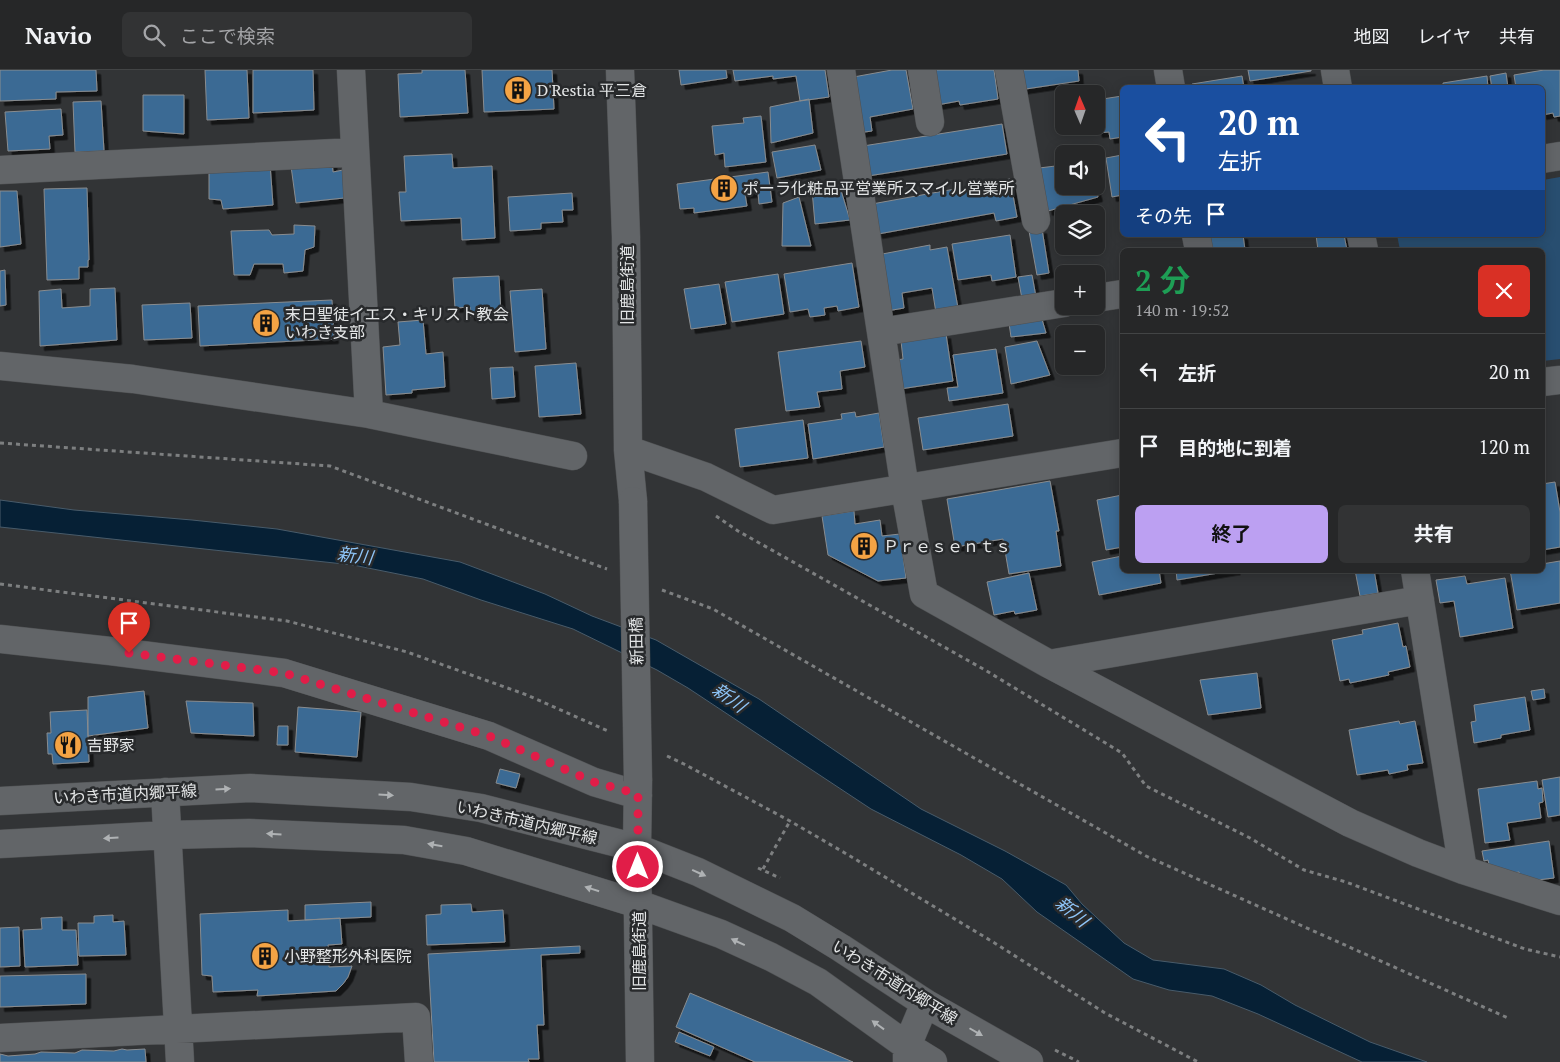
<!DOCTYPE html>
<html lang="ja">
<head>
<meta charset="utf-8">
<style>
	:root { --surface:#262728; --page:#323334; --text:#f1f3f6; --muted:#a4a5a8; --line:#424445; --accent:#bca0f2 }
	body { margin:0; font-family:"PT Serif","Noto Sans JP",serif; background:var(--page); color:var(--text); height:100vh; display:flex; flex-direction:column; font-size:19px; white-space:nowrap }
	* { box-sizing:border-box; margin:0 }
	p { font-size:16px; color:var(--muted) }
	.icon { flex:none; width:28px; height:28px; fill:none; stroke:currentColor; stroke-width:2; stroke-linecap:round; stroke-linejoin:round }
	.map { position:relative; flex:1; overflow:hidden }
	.drawer { position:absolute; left:1120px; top:178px; width:425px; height:325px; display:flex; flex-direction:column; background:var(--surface); border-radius:8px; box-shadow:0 2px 12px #0003,0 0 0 1px var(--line) }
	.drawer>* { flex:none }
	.banner { position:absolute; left:1120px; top:15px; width:425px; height:152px; border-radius:8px; box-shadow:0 2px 12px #0003,0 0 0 1px var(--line); background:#1a4fa0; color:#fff; overflow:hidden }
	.needle { width:32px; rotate:358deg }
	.tools { position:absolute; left:1055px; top:15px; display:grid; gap:10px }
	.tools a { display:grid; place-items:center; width:50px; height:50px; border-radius:8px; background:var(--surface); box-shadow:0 2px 12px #0003,0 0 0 1px var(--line); font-size:25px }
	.pin { position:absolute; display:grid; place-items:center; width:42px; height:42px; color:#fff; margin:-51px -21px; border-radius:50% 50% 50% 0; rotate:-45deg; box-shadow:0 0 5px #0007 }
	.pin .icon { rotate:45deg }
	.me { position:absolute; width:55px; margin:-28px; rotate:0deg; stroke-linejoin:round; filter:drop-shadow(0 0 4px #0008) }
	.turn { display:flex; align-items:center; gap:18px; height:105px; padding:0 15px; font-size:22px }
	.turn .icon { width:65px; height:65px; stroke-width:2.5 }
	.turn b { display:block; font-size:35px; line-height:42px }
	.then { display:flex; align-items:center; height:48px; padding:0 15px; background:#0003; gap:10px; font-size:19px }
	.round { display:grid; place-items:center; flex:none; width:52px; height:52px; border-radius:8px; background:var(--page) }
	.summary { display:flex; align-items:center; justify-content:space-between; height:85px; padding:0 15px }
	h1 { font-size:30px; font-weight:700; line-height:38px; color:#1e9e55 }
	.cta { display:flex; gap:10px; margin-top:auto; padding:10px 15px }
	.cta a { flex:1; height:58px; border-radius:8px; background:var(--accent); color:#111; font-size:20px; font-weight:700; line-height:58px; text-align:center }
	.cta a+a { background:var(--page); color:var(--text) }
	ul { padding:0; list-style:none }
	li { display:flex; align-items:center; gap:15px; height:75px; padding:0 15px; border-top:1px solid var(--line) }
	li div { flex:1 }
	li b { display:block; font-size:19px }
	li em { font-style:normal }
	header { display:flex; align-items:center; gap:30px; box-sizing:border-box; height:70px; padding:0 25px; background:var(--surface); border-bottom:1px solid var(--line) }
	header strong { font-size:24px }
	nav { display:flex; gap:28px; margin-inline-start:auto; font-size:18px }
	.search { width:350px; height:45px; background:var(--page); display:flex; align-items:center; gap:12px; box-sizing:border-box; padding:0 18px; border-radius:8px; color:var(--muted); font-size:19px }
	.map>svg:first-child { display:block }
	.green { fill:#284e70 }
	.water { fill:#062035; stroke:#485b6a }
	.building { fill:#3a6a94; stroke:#898c8f; filter:url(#shadow) }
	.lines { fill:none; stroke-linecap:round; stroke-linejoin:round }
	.minor-casing { stroke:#4e5052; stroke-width:29 }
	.path { stroke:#7d7f80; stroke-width:3; stroke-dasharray:4 4; stroke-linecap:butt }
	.minor { stroke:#626568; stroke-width:28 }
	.minor-bridge-casing { stroke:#4e5052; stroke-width:29; stroke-linecap:butt }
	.minor-bridge { stroke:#626568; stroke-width:28 }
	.oneway { fill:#afb2b4 }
	.route { stroke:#e11d48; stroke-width:9; stroke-dasharray:0 16.2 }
	.labels { text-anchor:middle; stroke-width:5; stroke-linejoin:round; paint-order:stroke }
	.poi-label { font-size:16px; fill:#e3e5e6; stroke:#282a2c; text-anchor:start }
	.street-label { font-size:16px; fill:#e3e5e6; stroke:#282a2c }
	.water-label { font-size:18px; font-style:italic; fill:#8ec5f8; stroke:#282a2c }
</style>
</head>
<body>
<header>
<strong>Navio</strong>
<div class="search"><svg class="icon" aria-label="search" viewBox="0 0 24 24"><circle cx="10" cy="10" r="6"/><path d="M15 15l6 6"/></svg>ここで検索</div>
<nav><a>地図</a><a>レイヤ</a><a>共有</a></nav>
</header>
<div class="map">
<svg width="1560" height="992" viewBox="0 0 1560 992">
	<defs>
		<filter id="shadow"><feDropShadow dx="4.5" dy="4.5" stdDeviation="0" flood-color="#0009"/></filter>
	</defs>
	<rect width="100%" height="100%" fill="#323436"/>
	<path class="green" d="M1560 107V289L1543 291 1542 180H1400L1397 165H1542L1543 110Z"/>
	<path class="water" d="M0 430 74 440 192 450 277 459 460 492 545 524 592 546 656 570 759 629 921 739 1005 781 1066 815 1082 834 1124 873 1153 890 1224 899 1261 915 1295 935 1370 972 1427 992H1362L1258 944 1212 926 1169 920 1133 909 1037 842 1002 809 961 785 871 739 688 618 657 600 573 559 481 530 423 509 353 495 0 457Z"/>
	<path class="building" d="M0 0H96L97 21 56 22V29L0 31Z
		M205 0H247L249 48 207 50Z
		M253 0H313L314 40 253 43Z
		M422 0H465L468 43 400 47 398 4 422 3Z
		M482 0H552L554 39 484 42Z
		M679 0H726L727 8 681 15Z
		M733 0H825L829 27 800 31 796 6 773 9V6L735 11Z
		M892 0H906L913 39 870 47 872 61 857 63 848 8Z
		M932 0H994L998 29 960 35 959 31 937 35Z
		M1016 0H1078L1079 11 1019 20Z
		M1248 0H1311V1L1250 11Z
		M1544 0H1560V46L1554 47 1553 43 1542 45V18H1516L1514 5Z
		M1506 3 1508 18H1492L1490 6Z
		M1242 6 1244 18H1193L1192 14Z
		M1487 6 1488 18H1443V13Z
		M143 25H184V64L143 61Z
		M1122 26V67L1110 69 1109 62 1098 63 1096 49V30Z
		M809 29 813 63 771 73 770 37Z
		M101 31 104 81 75 82 73 32Z
		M61 39 63 65 49 66 50 79 8 81 5 42Z
		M761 46 766 92 725 97 724 83 715 85 712 56 744 53 743 48Z
		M1002 54 1007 84 868 106 863 76Z
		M815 75 821 100 777 108 772 82Z
		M452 84 453 98 492 96 495 168 462 170 461 148 401 151 399 122H406L404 86Z
		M1122 85V125L1112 127 1106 88Z
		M332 91 333 102 348 99 344 128 296 133 291 96Z
		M270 94 273 135 223 139 221 130 209 129V96Z
		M1064 95V116H1095L1098 127 1048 141 1039 98Z
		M768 102 772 132 759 134 758 122 745 124 747 136 694 143V138L680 139 677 114Z
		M1010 109 1017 147 996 151 994 143 878 164 872 134Z
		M840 117 850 150 815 154 812 120Z
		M87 118 89 190H88V197H79V209L47 210 44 119Z
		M0 121H17L21 174 0 177Z
		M572 123 573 140H562L563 152 541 153V159L510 161 508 127Z
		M799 127 811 176H782L783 133Z
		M294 155 315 156 314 177 305 180 303 201 284 203 283 194H254L250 205H234L231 161 269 160 272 165 294 164Z
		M1042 159 1049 203 1037 205 1029 161Z
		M1010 165 1016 207 992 211 991 205 958 210 952 174Z
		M1205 165H1243L1245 180H1207Z
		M1316 165H1344L1347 180H1318Z
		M930 175V180L947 177 958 238 936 243 932 218 902 223 904 238 887 241 877 185Z
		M852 193 859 237 838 241 837 236 824 238 825 245 810 247 808 239 790 242 784 204Z
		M5 200 6 235 0 236V201Z
		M778 204 784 244 732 252 725 212Z
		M1032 205 1036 227 1022 229 1018 207Z
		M499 206 501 244 470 246V237L455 238 453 208Z
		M719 214 726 254 691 259 684 219Z
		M115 218 117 270 40 276 39 221 61 219 62 238 90 236V219Z
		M542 219 546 279 515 282 510 221Z
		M332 230 334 269 200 276 198 236Z
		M190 233 192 268 144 270 142 235Z
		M1041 246 1046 263 1011 267 1009 253Z
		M423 250 426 284 443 282 445 317 412 320V323L386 325 383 277 400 275 398 252Z
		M946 264 953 311 900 319 896 290 903 289 901 271Z
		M861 271 865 297 840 301 842 319 817 322 820 337 786 341 778 282Z
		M1037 271 1050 305 1011 314 1005 277Z
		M996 279 1003 323 949 331 947 318 958 317 953 285Z
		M576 293 581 344 539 347 535 296Z
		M513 297 515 327 492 329 490 298Z
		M1008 334 1013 366 923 380 918 348Z
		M855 342 856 347 879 343 884 377 813 389 808 354 842 349 841 344Z
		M803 350 808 388 740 397 735 359Z
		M1050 411 1059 461H1056L1061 496 1009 504 1003 469 955 477 947 429Z
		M1555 412 1560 442V477L1542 480V414Z
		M1122 425V477L1106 480 1097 430Z
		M854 441 855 454 880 450 882 466 900 464 906 508 878 511 828 485 822 446Z
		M1122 486V500H1159L1161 513 1099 525 1092 492Z
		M1560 491V533L1517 540 1510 500H1542V494Z
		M1176 500H1236L1177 510Z
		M1355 500H1374L1378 523 1360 526Z
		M1029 503 1037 540 1015 544 1014 541 994 545 987 512Z
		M1465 506 1467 514 1505 508 1513 558 1460 567 1454 531 1440 533 1436 510Z
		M1398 553 1403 577 1406 576 1410 597 1388 602 1389 605 1350 613 1349 609 1340 611 1332 570 1363 564 1362 560Z
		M1257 603 1261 638 1208 645 1200 610Z
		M1544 619 1545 628 1533 630 1531 621Z
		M144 621 148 658 88 666V627Z
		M1525 627 1530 660 1501 665V668L1474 673 1471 652 1476 651 1474 635Z
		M186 631 253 633 254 666 191 663Z
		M298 637 361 642 357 687 295 682Z
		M87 640 89 692 53 694 52 684H48L47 663H51L50 642Z
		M1399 651 1400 654 1415 651 1423 693 1407 695 1408 700 1389 704 1388 700 1357 705 1349 660Z
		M278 656H288V675H277Z
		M500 699 520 704 516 718 496 713Z
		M1560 707V745L1548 747 1542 710Z
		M1537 711 1538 719 1542 718 1543 732 1539 733 1541 748 1507 753 1510 770 1485 773 1478 719Z
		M1549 771 1554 808 1520 812 1519 802 1500 805 1490 798 1488 790 1484 791 1482 781Z
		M371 832V847L305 850V835Z
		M471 834 472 842 503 840 505 872 427 875 426 845 441 844V835Z
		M288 840V851L340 848 342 874 328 875 329 897 352 896 348 907 343 914 336 921 257 926 258 920 213 922 212 906 202 905 200 844Z
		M113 845V852L124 851 126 885 79 886 78 853H94V846Z
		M62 847V860H76L78 895 25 897 23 860 42 859 41 848Z
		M19 857 20 896 0 897V858Z
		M580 876V883L541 885 544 955H537L539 989H528L529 992H434L428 884Z
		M86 904V934L0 937V906Z
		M690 923 853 992H755L676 957Z
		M679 962 714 977 710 986 675 972Z
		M122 979 127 980 145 979 146 992H0V984L8 986 35 984 41 982 75 983 82 980 114 981Z"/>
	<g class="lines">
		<g class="minor-casing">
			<path id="minor" d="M351 0 369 344
				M620 0 626 167 628 380 633 431
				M841 0 905 419 924 524 1049 594 1350 753 1418 783 1463 800 1560 831
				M922 0 930 52
				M1009 0 1036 150
				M1168 0 1171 18
				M1335 0 1338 18
				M1542 89 1560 86
				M0 100 355 82
				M1196 165 1199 180
				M1361 165 1364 180
				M1096 228 1122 224
				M881 262 1064 233
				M0 296 133 309 369 344 573 386
				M1542 312 1560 310
				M628 380 706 407 773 440 1122 383
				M1415 500 1463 800
				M0 569 110 581 284 603 489 666 594 712 638 725
				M1049 594 1420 530
				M638 711 637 778 640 992
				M165 722 180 992
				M0 731 250 718 411 727 481 738 637 778 698 802 792 848 841 878 925 933 1029 992
				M0 774 168 765 249 763 404 770 466 781 638 834 721 864 771 887 818 912 907 976 933 992
				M0 968 416 947 419 992
				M907 992V976L925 933"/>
		</g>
		<path class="path" d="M0 373 330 396 607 499
			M716 446 738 461 985 600 1122 683 1146 716 1250 768 1304 800 1346 812 1525 879 1560 887
			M0 514 287 551 407 582 527 625 608 661
			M662 520 713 539 1146 786 1508 948
			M667 686 684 694 790 751 850 786 993 872 1105 943 1198 992
			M758 798 780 808
			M763 799 790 751
			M1055 980 1079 992"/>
		<use href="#minor" class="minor"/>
		<g class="minor-bridge-casing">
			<path id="minor-bridge" d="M633 431 638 711"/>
		</g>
		<use href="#minor-bridge" class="minor-bridge"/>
	</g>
	<defs><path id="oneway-solid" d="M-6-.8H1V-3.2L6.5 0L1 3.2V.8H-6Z" transform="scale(1.25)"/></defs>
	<g class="oneway">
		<use href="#oneway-solid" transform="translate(223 719) rotate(-3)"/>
		<use href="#oneway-solid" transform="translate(386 725) rotate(3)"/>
		<use href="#oneway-solid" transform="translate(274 764) rotate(-177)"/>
		<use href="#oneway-solid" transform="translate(111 768) rotate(177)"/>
		<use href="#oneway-solid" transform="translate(435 775) rotate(-170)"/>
		<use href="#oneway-solid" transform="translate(699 803) rotate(24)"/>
		<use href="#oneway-solid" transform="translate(592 819) rotate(-162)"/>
		<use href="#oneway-solid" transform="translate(738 872) rotate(-155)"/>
		<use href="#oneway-solid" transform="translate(878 955) rotate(-144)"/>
		<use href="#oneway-solid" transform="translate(976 962) rotate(30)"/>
	</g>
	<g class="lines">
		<path class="route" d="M129 583 284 603 489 666 594 712 638 724V797"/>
	</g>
	<defs>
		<g id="building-disc" transform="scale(1.4375)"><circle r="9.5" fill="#f4a344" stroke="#282a2c"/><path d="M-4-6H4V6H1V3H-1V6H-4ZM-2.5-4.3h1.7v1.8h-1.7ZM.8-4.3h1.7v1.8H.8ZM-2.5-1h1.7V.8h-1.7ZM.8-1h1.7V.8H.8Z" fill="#111"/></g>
		<g id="restaurant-disc" transform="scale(1.4375)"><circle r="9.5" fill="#f4a344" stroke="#282a2c"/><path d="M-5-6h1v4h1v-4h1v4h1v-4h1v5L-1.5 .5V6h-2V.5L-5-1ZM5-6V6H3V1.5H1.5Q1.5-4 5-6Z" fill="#111"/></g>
	</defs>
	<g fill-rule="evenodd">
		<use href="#building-disc" x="518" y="20"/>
		<use href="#building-disc" x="724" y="118"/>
		<use href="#building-disc" x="266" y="253"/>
		<use href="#building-disc" x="864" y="476"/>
		<use href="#restaurant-disc" x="68" y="675"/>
		<use href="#building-disc" x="265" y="886"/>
	</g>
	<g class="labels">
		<g class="poi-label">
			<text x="537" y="26">D'Restia 平三倉</text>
			<text x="743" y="124">ポーラ化粧品平営業所スマイル営業所</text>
			<text x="285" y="250">末日聖徒イエス・キリスト教会<tspan x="285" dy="18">いわき支部</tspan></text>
			<text x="883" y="482">Ｐｒｅｓｅｎｔｓ</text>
			<text x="87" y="681">吉野家</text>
			<text x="284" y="892">小野整形外科医院</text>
		</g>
		<g class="street-label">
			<text transform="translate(627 215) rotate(-90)" y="6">旧鹿島街道</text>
			<text transform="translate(636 571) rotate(-91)" y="6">新田橋</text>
			<text transform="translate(125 724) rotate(-3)" y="6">いわき市道内郷平線</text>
			<text transform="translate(527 752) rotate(13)" y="6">いわき市道内郷平線</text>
			<text transform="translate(639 881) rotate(-90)" y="6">旧鹿島街道</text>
			<text transform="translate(895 912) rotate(32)" y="6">いわき市道内郷平線</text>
		</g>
		<g class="water-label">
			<text transform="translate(355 486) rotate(7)" y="6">新川</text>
			<text transform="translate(729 628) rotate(36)" y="6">新川</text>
			<text transform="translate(1072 842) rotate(40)" y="6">新川</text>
		</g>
	</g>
</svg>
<div class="tools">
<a><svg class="needle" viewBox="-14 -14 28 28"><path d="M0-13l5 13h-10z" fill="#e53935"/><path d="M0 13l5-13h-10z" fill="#a4a5a8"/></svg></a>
<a><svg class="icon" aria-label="sound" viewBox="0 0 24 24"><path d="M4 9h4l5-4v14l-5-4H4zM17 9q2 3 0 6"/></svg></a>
<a><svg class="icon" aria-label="layers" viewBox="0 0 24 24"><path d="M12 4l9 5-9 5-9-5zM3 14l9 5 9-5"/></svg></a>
<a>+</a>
<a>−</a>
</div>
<div class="pin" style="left:129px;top:583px;background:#d93025"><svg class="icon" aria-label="arrive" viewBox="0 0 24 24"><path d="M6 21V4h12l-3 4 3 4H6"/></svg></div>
<svg class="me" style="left:638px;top:797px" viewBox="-20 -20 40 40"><circle r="17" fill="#e11d48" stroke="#fff" stroke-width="3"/><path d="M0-11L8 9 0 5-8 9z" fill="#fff"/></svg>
<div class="banner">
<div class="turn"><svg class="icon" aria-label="left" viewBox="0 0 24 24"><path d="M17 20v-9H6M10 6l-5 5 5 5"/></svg><div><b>20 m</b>左折</div></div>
<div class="then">その先<svg class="icon" aria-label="arrive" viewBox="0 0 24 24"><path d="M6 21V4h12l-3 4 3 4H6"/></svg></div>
</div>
<section class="drawer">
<div class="summary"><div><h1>2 分</h1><p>140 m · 19:52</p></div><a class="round" style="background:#d93025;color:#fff"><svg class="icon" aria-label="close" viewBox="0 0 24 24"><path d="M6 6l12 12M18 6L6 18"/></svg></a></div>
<ul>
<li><svg class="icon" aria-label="left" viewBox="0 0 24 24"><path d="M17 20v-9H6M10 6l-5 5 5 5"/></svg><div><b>左折</b></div><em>20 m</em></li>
<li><svg class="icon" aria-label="arrive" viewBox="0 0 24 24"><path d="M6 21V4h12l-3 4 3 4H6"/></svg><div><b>目的地に到着</b></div><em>120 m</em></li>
</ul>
<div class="cta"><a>終了</a><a>共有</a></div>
</section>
</div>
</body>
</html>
